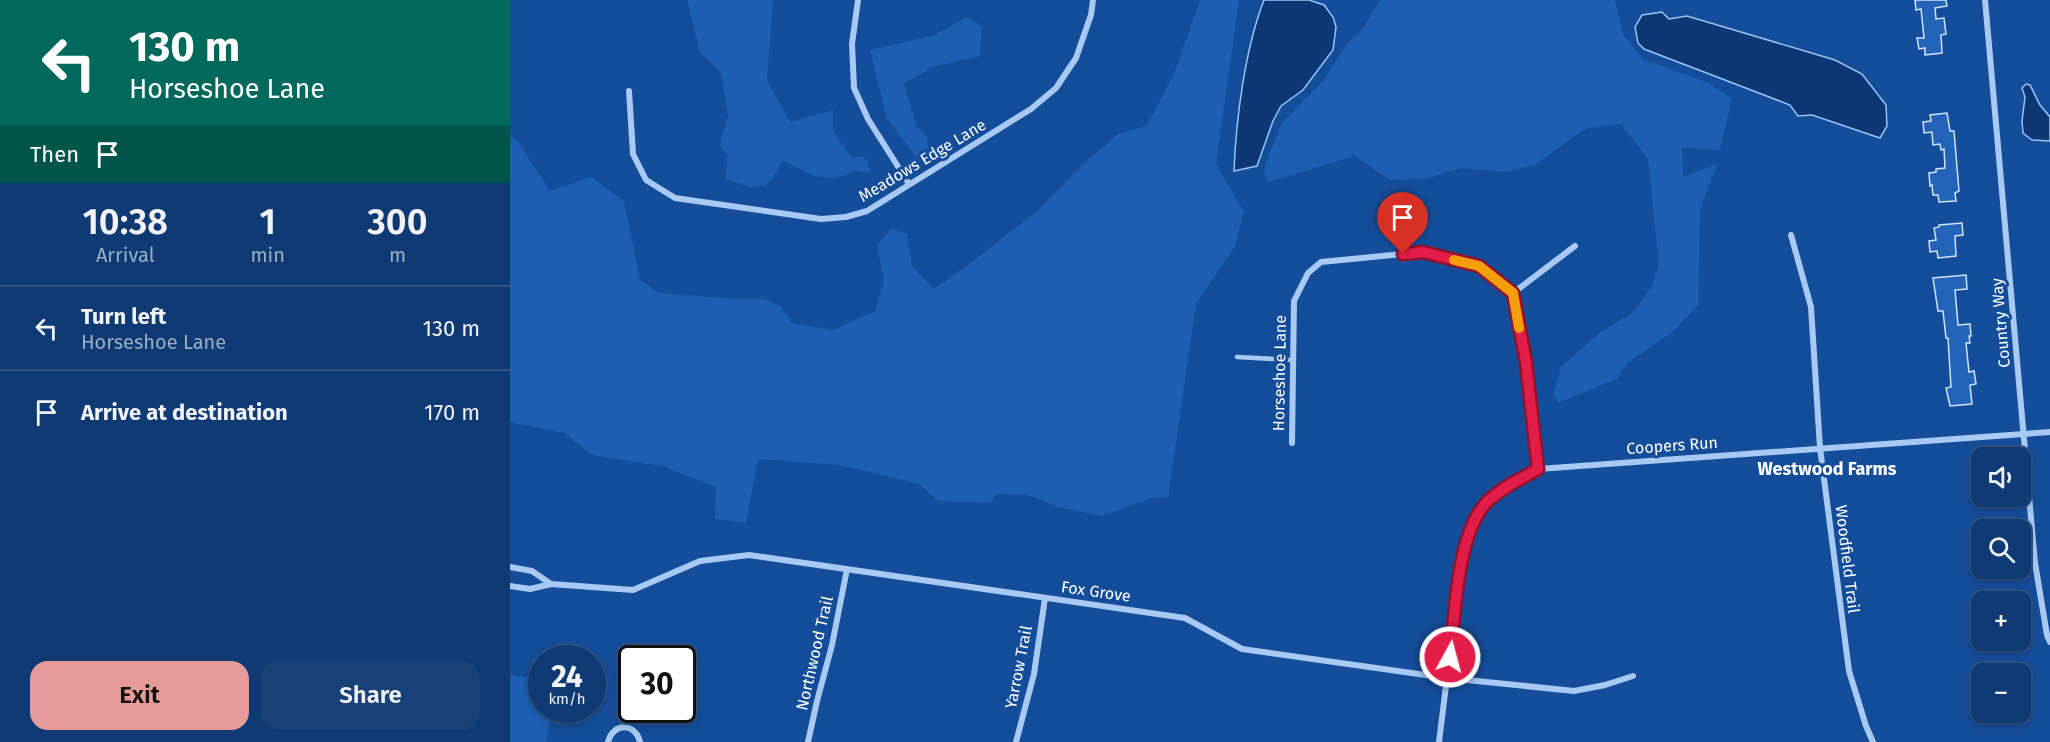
<!DOCTYPE html>
<html lang="en">
<head>
<meta charset="utf-8">
<style>
	:root { --surface:#0f3a73; --page:#184178; --text:#f1f3f6; --muted:#9badc4; --line:#2f5485; --accent:#e69b98 }
	body { margin:0; font-family:"Fira Sans",sans-serif; background:var(--page); color:var(--text); height:100vh; display:flex; flex-direction:column; font-size:22px; white-space:nowrap }
	* { box-sizing:border-box; margin:0 }
	p { font-size:20px; color:var(--muted) }
	.icon { flex:none; width:33px; height:33px; fill:none; stroke:currentColor; stroke-width:2; stroke-linecap:round; stroke-linejoin:round }
	.map { position:relative; flex:1; overflow:hidden }
	.sheet { display:flex; flex-direction:column; background:var(--surface); width:510px }
	.sheet>* { flex:none }
	.hud { background:#00695c; color:#fff; overflow:hidden }
	.controls { position:absolute; left:1461px; top:447px; display:grid; gap:12px }
	.controls a { display:grid; place-items:center; width:60px; height:60px; border-radius:12px; background:var(--surface); box-shadow:0 3px 9px #0003,0 0 0 2px var(--line); font-size:30px }
	.speed { position:absolute; left:18px; top:645px; display:flex; gap:12px; font-size:30px; font-weight:700; text-align:center }
	.speed>* { display:grid; place-content:center; width:78px; height:78px; border-radius:50%; background:var(--surface); box-shadow:0 3px 9px #0003,0 0 0 2px var(--line); line-height:1 }
	.speed small { font-size:15px; font-weight:400 }
	.speed .limit { border:3px solid #111; border-radius:9px; background:#fff; color:#111 }
	.pin { position:absolute; display:grid; place-items:center; width:51px; height:51px; color:#fff; margin:-62px -26px; border-radius:50% 50% 50% 0; rotate:-45deg; box-shadow:0 0 6px #0007 }
	.pin .icon { rotate:45deg }
	.me { position:absolute; width:66px; margin:-33px; rotate:7deg; stroke-linejoin:round; filter:drop-shadow(0 0 4px #0008) }
	.turn { display:flex; align-items:center; gap:21px; height:126px; padding:0 30px; font-size:27px }
	.turn .icon { width:78px; height:78px; stroke-width:2.5 }
	.turn b { display:block; font-size:42px; line-height:51px }
	.then { display:flex; align-items:center; height:57px; padding:0 30px; background:#0003; gap:12px; font-size:22px }
	.eta { display:flex; justify-content:space-evenly; align-items:center; height:102px; text-align:center }
	.eta b { font-size:36px; font-weight:600; line-height:42px }
	.primary-button { display:flex; gap:12px; margin-top:auto; padding:12px 30px }
	.primary-button a { flex:1; height:69px; border-radius:18px; background:var(--accent); color:#111; font-size:24px; font-weight:600; line-height:69px; text-align:center }
	.primary-button a+a { background:var(--page); color:var(--text) }
	ul { padding:0; list-style:none }
	li { display:flex; align-items:center; gap:18px; height:84px; padding:0 30px; border-top:2px solid var(--line) }
	li div { flex:1 }
	li b { display:block; font-size:22px }
	li em { font-style:normal }
	main { display:flex; flex:1; min-height:0 }
	.map>svg:first-child { display:block }
	.green { fill:#1d5fb3 }
	.water { fill:#0d3876; stroke:#9ac3f5; stroke-width:1.5 }
	.building { fill:#2364b8; stroke:#d0e4fd; stroke-width:1.5 }
	.lines { fill:none; stroke-linecap:round; stroke-linejoin:round }
	.lane { stroke:#a8c9f3; stroke-width:4.5 }
	.street { stroke:#a8c9f3; stroke-width:6 }
	.route-casing { stroke:#92132f; stroke-width:15 }
	.route { stroke:#e11d48; stroke-width:10 }
	.slow { stroke:#f59e0b; stroke-width:10 }
	.labels { text-anchor:middle; stroke-width:6; stroke-linejoin:round; paint-order:stroke }
	.street-label { font-size:16px; fill:#fff; stroke:#144d99 }
	.neighbourhood-label { font-size:18px; font-weight:bold; fill:#fff; stroke:#144d99 }
</style>
</head>
<body>
<main>
<section class="sheet">
<div class="hud">
<div class="turn"><svg class="icon" aria-label="left" viewBox="0 0 24 24"><path d="M17 20v-9H6M10 6l-5 5 5 5"/></svg><div><b>130 m</b>Horseshoe Lane</div></div>
<div class="then">Then<svg class="icon" aria-label="arrive" viewBox="0 0 24 24"><path d="M6 21V4h12l-3 4 3 4H6"/></svg></div>
</div>
<div class="eta">
<div><b>10:38</b><p>Arrival</p></div>
<div><b>1</b><p>min</p></div>
<div><b>300</b><p>m</p></div>
</div>
<ul>
<li><svg class="icon" aria-label="left" viewBox="0 0 24 24"><path d="M17 20v-9H6M10 6l-5 5 5 5"/></svg><div><b>Turn left</b><p>Horseshoe Lane</p></div><em>130 m</em></li>
<li><svg class="icon" aria-label="arrive" viewBox="0 0 24 24"><path d="M6 21V4h12l-3 4 3 4H6"/></svg><div><b>Arrive at destination</b></div><em>170 m</em></li>
</ul>
<div class="primary-button"><a>Exit</a><a>Share</a></div>
</section>
<div class="map">
<svg width="1540" height="742" viewBox="0 0 1540 742">
	<rect width="100%" height="100%" fill="#144d99"/>
	<path class="green" d="M178 0H263L257 80 280 122 323 110V130L341 157H355L361 173 346 171 325 178 305 176 273 161 265 175 255 186 239 187 215 179 218 156 209 145 218 116 211 73 190 52 178 4Z
		M690 0H729L706 164 734 212 725 246 686 304 658 498 645 497 592 516 547 507 519 495 487 494 479 503 428 501 409 484 329 465 248 459 236 523 205 519 206 487 152 466 81 455 55 433 0 422V137L7 140 40 191 81 177 114 201 130 280 149 293 226 299H255L270 306 282 323 323 330 365 311 374 281 367 245 382 228 397 234 402 266 424 289 459 264 527 211 575 162 608 134 636 126 663 76Z
		M870 0H1105L1113 34 1133 59 1199 83 1222 99 1210 150 1172 148 1173 177 1208 163 1190 210 1188 305 1164 331 1117 363 1107 379 1048 403 1043 394 1051 367 1089 333 1124 312 1142 286 1149 264 1138 159 1111 124 1078 128 1057 141 1025 165 997 172 950 168 919 178 880 180 845 156 758 182 754 169 771 124 813 81 836 45 852 29Z
		M456 17 472 26 470 56 422 67 394 84 407 126 417 138 418 148 407 158 377 119 360 50 425 35Z
		M0 675 31 679 32 710H42L36 742H0Z"/>
	<path class="water" d="M754 0H799L814 5 823 17 826 27 823 50 793 90 771 106 763 121 747 166 724 171C726 119 735 49 754 0Z
		M1152 12 1159 19 1177 16 1325 60 1352 74 1376 105 1377 126 1370 138 1302 115 1288 116 1280 105 1134 49 1128 43 1125 27 1132 15Z
		M1516 84 1520 85 1530 105 1540 117V141L1522 140 1513 133 1512 121 1515 97 1512 88Z"/>
	<path class="building" d="M1405 0H1436L1437 6 1425 8 1426 19 1434 18 1436 34 1431 35 1432 53 1415 55V48L1409 49 1407 38H1414L1411 9 1406 10Z
		M1437 113 1440 131H1444L1449 191 1445 193 1446 201 1429 202 1428 195H1423L1422 185 1420 186 1419 173 1426 172V169L1435 168 1434 149 1431 150 1430 144 1423 145 1422 132 1414 133 1413 122 1421 121 1420 115Z
		M1452 223 1453 235 1445 236 1446 256 1428 258 1427 251 1420 252 1419 241 1426 240 1424 228 1429 227V225Z
		M1456 275 1457 289 1445 290 1448 325 1460 324 1461 336H1459L1460 343H1456L1459 372 1464 371 1466 384 1460 385 1462 404 1440 406 1436 388 1441 387 1438 338H1436L1433 311H1428L1423 278Z"/>
	<g class="lines">
		<path class="lane" d="M727 357 783 360"/>
		<path class="street" d="M348 0 342 44 344 88 358 119 399 184
			M1475 0 1525 563 1537 635 1540 642
			M119 91 123 154 136 180 165 198 311 219 336 217 357 211 521 109 546 88 566 58 581 15 583 0
			M1281 235 1301 307 1310 448 1339 671 1356 726 1363 742
			M1003 293 1065 246
			M782 443 784 301 798 273 811 262 913 252 969 266 1003 293 1016 362 1028 469
			M0 567 22 571 41 584
			M0 586 20 589 41 584 123 590 190 561 239 555 675 618 732 649 937 678 1064 691 1095 685 1123 676
			M98 742C103 722 126 723 130 742
			M298 742 307 701 322 645 337 569
			M506 742 524 674 535 598
			M929 742 950 573 960 528 976 503 994 489 1028 469 1540 432"/>
	</g>
	<g class="lines">
		<g class="route-casing">
			<path id="route" d="M893 254 913 252 969 266 1003 293 1016 362 1028 469C1011 479 991 488 977 502 947 532 945 615 940 657"/>
		</g>
		<use href="#route" class="route"/>
		<path class="slow" d="M944 260 969 266 1003 293 1009 328"/>
	</g>
	<g class="labels">
		<g class="street-label">
			<text transform="translate(412 160) rotate(-31)" y="6">Meadows Edge Lane</text>
			<text transform="translate(1490 323) rotate(-95)" y="6">Country Way</text>
			<text transform="translate(769 373) rotate(-89)" y="6">Horseshoe Lane</text>
			<text transform="translate(1162 445) rotate(-4)" y="6">Coopers Run</text>
			<text transform="translate(1338 559) rotate(83)" y="6">Woodfield Trail</text>
			<text transform="translate(586 591) rotate(8)" y="6">Fox Grove</text>
			<text transform="translate(304 653) rotate(-77)" y="6">Northwood Trail</text>
			<text transform="translate(508 667) rotate(-79)" y="6">Yarrow Trail</text>
		</g>
		<g class="neighbourhood-label">
			<text x="1317" y="475">Westwood Farms</text>
		</g>
	</g>
</svg>
<div class="controls">
<a><svg class="icon" aria-label="sound" viewBox="0 0 24 24"><path d="M4 9h4l5-4v14l-5-4H4zM17 9q2 3 0 6"/></svg></a>
<a><svg class="icon" aria-label="search" viewBox="0 0 24 24"><circle cx="10" cy="10" r="6"/><path d="M15 15l6 6"/></svg></a>
<a>+</a>
<a>−</a>
</div>
<div class="speed"><div>24<small>km/h</small></div><div class="limit">30</div></div>
<div class="pin" style="left:893px;top:254px;background:#d93025"><svg class="icon" aria-label="arrive" viewBox="0 0 24 24"><path d="M6 21V4h12l-3 4 3 4H6"/></svg></div>
<svg class="me" style="left:940px;top:657px" viewBox="-20 -20 40 40"><circle r="17" fill="#e11d48" stroke="#fff" stroke-width="3"/><path d="M0-11L8 9 0 5-8 9z" fill="#fff"/></svg>
</div>
</main>
</body>
</html>
